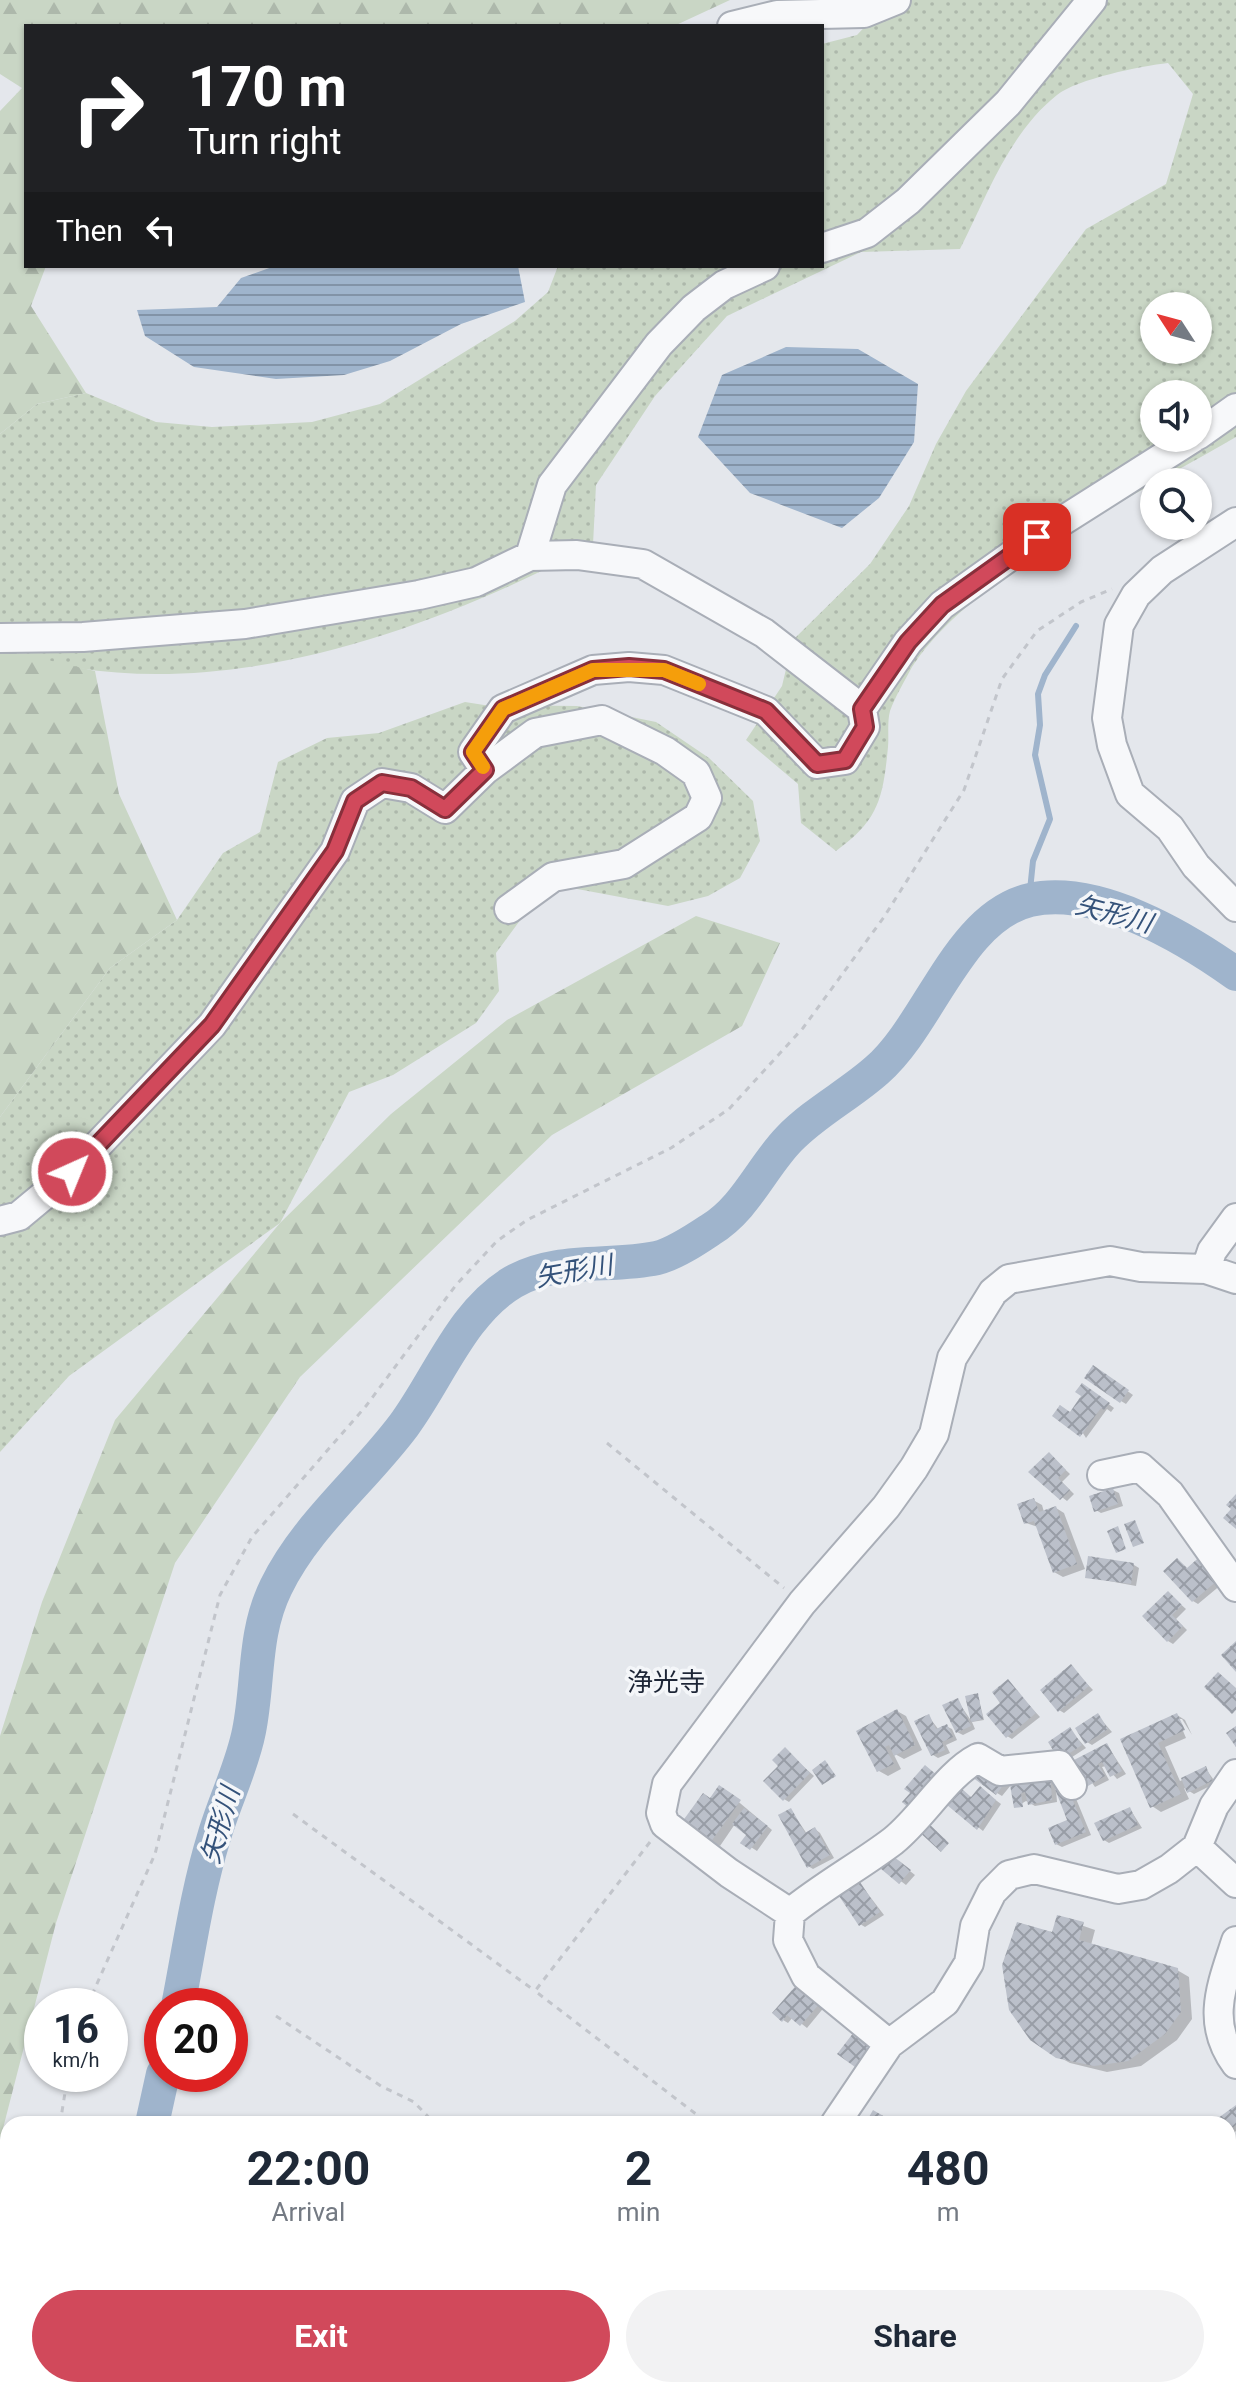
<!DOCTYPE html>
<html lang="en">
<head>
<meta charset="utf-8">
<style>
	:root { --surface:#fff; --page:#f2f2f3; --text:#1f2937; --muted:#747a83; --accent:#d1495b }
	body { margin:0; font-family:Roboto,"Noto Sans JP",sans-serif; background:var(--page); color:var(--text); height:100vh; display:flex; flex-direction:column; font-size:30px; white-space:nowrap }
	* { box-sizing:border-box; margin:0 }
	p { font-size:26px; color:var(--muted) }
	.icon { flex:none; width:44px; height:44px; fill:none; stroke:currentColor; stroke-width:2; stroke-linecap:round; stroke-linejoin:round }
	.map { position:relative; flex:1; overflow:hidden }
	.drawer { position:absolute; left:0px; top:2116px; width:1236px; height:282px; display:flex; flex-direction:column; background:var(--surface); border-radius:24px 24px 0 0; box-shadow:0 2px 6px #0004 }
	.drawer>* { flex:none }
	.hud { position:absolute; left:24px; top:24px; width:800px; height:244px; border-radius:0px; box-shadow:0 2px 6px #0004; background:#202124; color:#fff; overflow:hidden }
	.needle { width:52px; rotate:306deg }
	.fabs { position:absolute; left:1140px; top:292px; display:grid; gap:16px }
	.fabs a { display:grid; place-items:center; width:72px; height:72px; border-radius:50%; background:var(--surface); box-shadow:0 2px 6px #0004; font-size:40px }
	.speed { position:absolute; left:24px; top:1988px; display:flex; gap:16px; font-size:40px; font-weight:700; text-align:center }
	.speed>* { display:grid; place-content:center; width:104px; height:104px; border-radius:50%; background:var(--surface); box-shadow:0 2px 6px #0004; line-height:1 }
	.speed small { font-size:20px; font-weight:400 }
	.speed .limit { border:12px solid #d22; background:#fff; color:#111 }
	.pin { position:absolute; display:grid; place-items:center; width:68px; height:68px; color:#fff; margin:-34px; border-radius:16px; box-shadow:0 4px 12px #0006 }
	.me { position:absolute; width:88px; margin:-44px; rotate:44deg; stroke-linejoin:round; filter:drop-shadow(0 0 6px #0008) }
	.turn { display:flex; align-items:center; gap:28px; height:168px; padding:0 32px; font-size:36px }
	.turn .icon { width:104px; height:104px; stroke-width:2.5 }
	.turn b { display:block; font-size:56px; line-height:68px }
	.then { display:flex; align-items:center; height:76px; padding:0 32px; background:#0003; gap:16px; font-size:30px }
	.eta { display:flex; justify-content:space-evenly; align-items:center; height:136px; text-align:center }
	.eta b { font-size:48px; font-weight:700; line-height:56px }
	.action { display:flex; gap:16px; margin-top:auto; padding:16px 32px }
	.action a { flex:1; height:92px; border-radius:48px; background:var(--accent); color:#fff; font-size:32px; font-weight:700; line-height:92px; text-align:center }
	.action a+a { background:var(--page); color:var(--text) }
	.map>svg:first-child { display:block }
	.grass { fill:url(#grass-dots); fill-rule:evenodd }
	.forest { fill:url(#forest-firs) }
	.water { fill:url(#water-rules) }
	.shadow { fill:#0003 }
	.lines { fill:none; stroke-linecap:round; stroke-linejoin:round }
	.stream { stroke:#9fb4cc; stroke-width:6 }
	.river { stroke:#9fb4cc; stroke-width:34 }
	.building { fill:url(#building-cross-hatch) }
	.minor-casing { stroke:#a9aeb7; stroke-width:32 }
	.path { stroke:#c2c5cb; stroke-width:3; stroke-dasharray:6 6; stroke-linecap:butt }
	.minor { stroke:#f7f8fa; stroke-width:28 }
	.route-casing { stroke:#882f3b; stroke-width:20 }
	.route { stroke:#d1495b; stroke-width:14 }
	.slow { stroke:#f59e0b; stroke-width:14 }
	.labels { text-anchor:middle; stroke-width:7; stroke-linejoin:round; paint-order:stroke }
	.water-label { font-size:26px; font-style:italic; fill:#34527a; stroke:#f4f6f9 }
	.neighbourhood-label { font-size:26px; fill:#1d2536; stroke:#f4f6f9 }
</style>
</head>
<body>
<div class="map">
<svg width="1236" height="2397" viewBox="0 0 1236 2397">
	<defs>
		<pattern id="grass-dots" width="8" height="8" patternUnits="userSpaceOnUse" patternTransform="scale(2)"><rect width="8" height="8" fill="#c9d6c5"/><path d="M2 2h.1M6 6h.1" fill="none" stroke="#adb8ab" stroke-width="1.8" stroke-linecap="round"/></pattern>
		<pattern id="forest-firs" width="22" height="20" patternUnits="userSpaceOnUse" patternTransform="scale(2)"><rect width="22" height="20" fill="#c9d6c5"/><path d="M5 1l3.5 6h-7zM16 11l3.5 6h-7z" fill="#adb8ab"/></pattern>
		<pattern id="water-rules" width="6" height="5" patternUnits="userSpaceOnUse" patternTransform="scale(2)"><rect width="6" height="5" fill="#9fb4cc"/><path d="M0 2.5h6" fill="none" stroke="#8293a7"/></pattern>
		<pattern id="building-cross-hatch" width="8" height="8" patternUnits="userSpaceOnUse" patternTransform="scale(2)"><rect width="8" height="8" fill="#bbc0ca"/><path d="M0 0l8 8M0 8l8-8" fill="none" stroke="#989da6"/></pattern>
	</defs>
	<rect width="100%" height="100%" fill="#e4e7ec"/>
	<path class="grass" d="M890 0H1236V437C1145 490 969 577 912 667 905 680 895 697 890 711 887 722 889 736 888 747 883 798 879 820 836 851L801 823 798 784 746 740 782 686 793 640 870 564 909 506 936 444 966 391 1086 229 1166 184 1193 94 1168 63C1141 66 1077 79 1057 95 1009 133 987 196 960 249L861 252 727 316 655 396 596 485 593 545C419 637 195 716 0 649V434L37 404 86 393 156 422 212 427 312 422 380 404 515 321 548 292 558 266H822V44L857 35ZM1154 306H1198V350H1154ZM1154 394H1198V438H1154Z
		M465 702 484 705 577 706 656 722 709 758 753 801 760 841 740 878 708 896 668 906 556 885 521 919 496 953 499 991 476 1023 393 1075 349 1092 280 1223 69 1376 0 1452V1117L110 968 177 920 223 853 260 832 278 762 327 738 379 733Z"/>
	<path class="forest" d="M0 0H730L674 26H26V266H46L31 306 86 393 37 404 0 434V111L22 88 0 74Z
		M0 649 95 671 119 794 177 920 110 968 0 1117Z
		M696 916 780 943 742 1026 552 1135 300 1377 175 1563 56 1923 0 2140V1736L42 1602 115 1420 280 1223 391 1114 507 1020Z"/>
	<path class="water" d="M275 266H518L525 302 461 324 390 361 344 375 276 379 194 367 145 336 137 310 217 307 241 278Z
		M786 347 858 349 918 384 914 442 879 498 842 528 750 493 698 437 722 375Z"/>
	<path class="shadow" d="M1099 1371 1133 1395 1126 1404 1121 1401Z
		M1087 1388 1114 1408 1111 1412 1107 1409 1086 1438 1071 1414Z
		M1050 1455 1070 1474 1062 1482 1074 1494 1067 1501 1031 1473Z
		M1113 1490 1119 1493 1123 1506 1101 1513 1096 1510Z
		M1033 1500 1042 1505 1044 1512 1056 1508 1064 1513 1085 1569 1063 1577 1054 1572 1038 1527 1026 1523Z
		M1178 1560 1188 1569 1228 1579 1198 1604 1193 1601Z
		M1134 1565 1139 1568 1136 1586 1087 1577Z
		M1169 1594 1186 1609 1176 1619 1187 1630 1173 1644 1168 1641Z
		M1071 1667 1093 1690 1064 1713 1059 1710Z
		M1008 1682 1040 1717 1012 1739 1007 1736 1003 1703Z
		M978 1696 984 1720 972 1722 975 1729 963 1735 957 1732V1700L970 1719Z
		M897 1711 906 1716 922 1750 904 1759 893 1753 901 1769 888 1776 879 1771 858 1732Z
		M1177 1715 1185 1720 1192 1735 1182 1719H1178L1186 1738 1165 1747 1180 1781 1206 1769 1216 1783 1194 1794 1184 1788 1189 1799 1161 1812 1152 1806 1123 1740Z
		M1098 1716 1112 1732 1092 1745 1087 1742Z
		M929 1717 939 1730 946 1726 952 1729 957 1740 946 1745 950 1753 938 1758 933 1755Z
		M1070 1730 1086 1748 1066 1761Z
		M1107 1745 1126 1774 1117 1779 1106 1766 1102 1767 1109 1780 1095 1787 1077 1761Z
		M785 1750 814 1776 789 1802 784 1799 781 1766Z
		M979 1762 1011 1785 1002 1796 997 1793Z
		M1055 1776 1057 1802 1035 1806 1026 1801 1016 1807 1011 1780Z
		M1072 1789 1091 1835 1062 1847 1056 1844 1070 1821Z
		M985 1792 1001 1804 983 1831 950 1805Z
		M728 1793 772 1830 757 1851 743 1842 749 1835 735 1824 720 1846 711 1841V1800Z
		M1130 1809 1142 1828 1109 1843 1104 1840Z
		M791 1810 807 1834 815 1829 820 1833 834 1858 813 1869 808 1866Z
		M891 1856 915 1875 906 1885 877 1863Z
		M858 1881 884 1915 865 1927 860 1924Z
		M1058 1917 1095 1930 1091 1945 1177 1970 1189 1977 1192 2019 1177 2040 1141 2066 1107 2072 1070 2063 1057 2056Z
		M801 1983 826 2005 807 2028 793 2017 788 2023 783 2020Z
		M1236 2108V2131L1228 2137V2124H1213Z
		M1228 2153 1236 2164 1233 2172 1236 2227 1228 2232Z"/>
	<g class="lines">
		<path class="stream" d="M1029 900 1033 861 1050 819 1035 755 1040 725 1038 694 1045 675 1076 626"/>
		<path class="river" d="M178 2006C189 1950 197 1892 214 1837 224 1802 242 1767 249 1731 259 1681 253 1634 276 1587 306 1525 363 1480 404 1425 438 1379 462 1312 513 1282 556 1257 610 1268 657 1258 674 1254 695 1240 710 1230 746 1208 761 1168 789 1139 815 1112 849 1095 877 1070 930 1024 958 917 1030 900 1097 885 1184 937 1236 974
			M152 2124 163 2074
			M88 2397 90 2390"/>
	</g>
	<path class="building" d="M1093 1365 1129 1390 1120 1403 1084 1378Z
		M1082 1383 1110 1403 1104 1410 1101 1408 1080 1437 1052 1416 1060 1405 1070 1412 1081 1396 1075 1392Z
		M1049 1452 1066 1470 1058 1478 1070 1490 1060 1500 1028 1472Z
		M1113 1488 1118 1504 1094 1512 1089 1496Z
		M1236 1494V1529L1223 1518 1231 1509 1226 1505Z
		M1034 1498 1039 1512 1056 1506 1077 1564 1053 1573 1034 1521 1024 1524 1017 1504Z
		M1135 1520 1144 1543 1133 1547 1124 1524Z
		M1118 1526 1126 1549 1116 1553 1107 1531Z
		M1204 1553 1224 1575 1192 1602 1163 1571 1177 1558 1187 1568Z
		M1088 1556 1134 1563 1131 1584 1085 1578Z
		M1168 1591 1182 1605 1172 1615 1183 1626 1167 1642 1142 1616Z
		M1236 1641V1672L1221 1655Z
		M1071 1664 1089 1686 1058 1712 1040 1690Z
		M1218 1672 1236 1688V1710L1232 1714 1204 1687Z
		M1008 1679 1036 1713 1006 1738 986 1714 1000 1703 992 1692Z
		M978 1693 983 1719 971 1722 965 1696Z
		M958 1698 971 1726 956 1733 942 1705Z
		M897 1709 915 1745 894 1756 889 1745 885 1747 894 1764 877 1772 856 1731Z
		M1098 1713 1108 1729 1085 1744 1075 1728Z
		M1177 1713 1185 1730 1158 1743 1181 1794 1150 1808 1120 1739Z
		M929 1714 936 1729 947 1724 953 1737 942 1742 945 1750 931 1756 914 1721Z
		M1236 1726V1747L1226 1733Z
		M1070 1727 1082 1745 1059 1760 1048 1742Z
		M1107 1743 1122 1771 1110 1777 1102 1762 1098 1764 1105 1776 1088 1786 1074 1760Z
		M785 1747 810 1773 783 1801 763 1781 778 1766 772 1760Z
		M979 1759 1007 1780 996 1795 968 1774Z
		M825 1760 836 1776 822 1785 812 1770Z
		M925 1765 944 1781 915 1814 902 1802 910 1793 904 1789Z
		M1206 1766 1212 1781 1187 1793 1181 1778Z
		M1050 1771 1052 1800 1028 1805 1025 1792 1021 1793 1023 1807 1014 1808 1009 1779Z
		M1066 1784 1086 1832 1055 1845 1048 1828 1067 1820 1055 1789Z
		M719 1785 741 1800 710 1843 682 1822 703 1793 710 1798Z
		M980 1786 996 1800 977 1830 947 1805 961 1788 971 1797Z
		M1130 1807 1138 1825 1103 1841 1094 1823Z
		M744 1808 768 1826 750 1850 740 1843 746 1835 732 1824Z
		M791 1808 805 1833 815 1827 830 1855 807 1868 778 1815Z
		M925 1820 949 1843 941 1852 916 1829Z
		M885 1850 911 1870 899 1884 874 1863Z
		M858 1879 880 1912 859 1926 837 1893Z
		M1057 1915 1084 1922 1079 1940 1178 1968 1181 2012 1165 2034 1128 2061 1094 2066 1056 2058 1030 2040 1009 2010 1002 1965 1017 1922 1052 1932Z
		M800 1981 822 2001 800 2026 787 2015 782 2022 772 2013Z
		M854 2032 872 2045 855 2067 837 2054Z
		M1236 2105V2125L1228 2131V2124H1210Z
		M873 2110 885 2117 881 2124H865Z
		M1234 2170 1236 2216 1228 2222V2175Z
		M1026 2390H1031L1042 2397H1021Z
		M1056 2390H1069L1078 2397H1050Z"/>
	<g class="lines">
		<g class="minor-casing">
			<path id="minor" d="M732 26 777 15 864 13 896 0
				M822 248 867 233 908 201 1008 103 1092 0
				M1198 435 1236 408
				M1236 522 1162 570 1136 595 1119 625 1107 718 1112 745 1130 794 1170 828 1196 866 1236 907
				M530 556 552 485 659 344 694 308 724 285 765 266
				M0 638 83 637 245 624 419 595 476 582 530 556 577 555 643 564 764 633 862 709 865 727 845 760 817 764 766 711 664 670 629 667 593 670 503 709 473 752 485 770 535 733 602 720 665 751 696 773 707 798 698 817 624 864 553 877 509 909
				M862 709 908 642 942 605 1037 537 1193 438
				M0 1221 19 1216 72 1172 212 1025 335 851 355 801 382 783 411 788 445 809 485 770
				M1206 1269 1212 1251 1236 1218
				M1102 1475 1140 1467 1170 1494 1236 1587
				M1197 1847 1236 1883
				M790 1913C823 1886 860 1866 893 1841 923 1817 947 1774 978 1758L1000 1771 1059 1765 1072 1785
				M1236 1941C1222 1985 1205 2022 1236 2064
				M889 2044 806 1976 788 1940 790 1913 729 1873 665 1824 661 1813 667 1784 802 1603 886 1507 914 1468 934 1434 952 1358 993 1292 1009 1279 1110 1261 1141 1267 1206 1269 1236 1279
				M835 2124 889 2044 945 2002 969 1963 975 1926 992 1892 1009 1875 1034 1869 1118 1889 1141 1885 1169 1869 1197 1847 1214 1806 1236 1774
				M776 2390 784 2397
				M691 2397 696 2390"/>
		</g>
		<path class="path" d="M607 1443 784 1588
			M293 1814 535 1991
			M650 1842 535 1991 709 2124
			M87 2006 155 1854 220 1595 252 1537 366 1406 456 1285 497 1241 527 1220 671 1148 729 1109 803 1028 884 917 964 790 1002 679 1037 631 1081 602 1112 589
			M276 2016 381 2086 414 2102 435 2124
			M60 2124 68 2074
			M853 2390 861 2397
			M21 2397 23 2390
			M387 2397 392 2390
			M818 2397 824 2390"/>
		<use href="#minor" class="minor"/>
	</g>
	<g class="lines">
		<g class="route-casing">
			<path id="route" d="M72 1172 212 1025 335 851 355 801 382 783 411 788 445 809 485 770 473 752 503 709 593 670 629 667 664 670 766 711 817 764 845 760 865 727 862 709 908 642 942 605 1037 537"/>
		</g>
		<use href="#route" class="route"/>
		<path class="slow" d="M483 767 473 752 503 709 593 670H664L699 684"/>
	</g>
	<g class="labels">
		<g class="water-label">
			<text transform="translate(1114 914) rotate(15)" y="9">矢形川</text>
			<text transform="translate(574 1271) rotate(-10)" y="9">矢形川</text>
			<text transform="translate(220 1825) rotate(-74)" y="9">矢形川</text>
		</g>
		<g class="neighbourhood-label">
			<text x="666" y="1691">浄光寺</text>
		</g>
	</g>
</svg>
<div class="fabs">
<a><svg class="needle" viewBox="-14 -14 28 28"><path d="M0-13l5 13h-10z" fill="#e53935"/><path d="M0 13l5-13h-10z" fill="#747a83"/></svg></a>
<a><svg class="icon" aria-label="sound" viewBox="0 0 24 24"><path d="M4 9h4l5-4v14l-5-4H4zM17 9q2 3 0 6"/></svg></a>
<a><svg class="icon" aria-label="search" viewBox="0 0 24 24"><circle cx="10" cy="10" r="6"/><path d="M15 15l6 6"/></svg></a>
</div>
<div class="speed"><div>16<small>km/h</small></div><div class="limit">20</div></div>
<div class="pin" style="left:1037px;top:537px;background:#d93025"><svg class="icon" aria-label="arrive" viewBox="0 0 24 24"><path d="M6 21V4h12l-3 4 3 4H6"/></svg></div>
<svg class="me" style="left:72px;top:1172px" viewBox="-20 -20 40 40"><circle r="17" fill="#d1495b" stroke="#fff" stroke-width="3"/><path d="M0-11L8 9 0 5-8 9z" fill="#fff"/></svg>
<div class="hud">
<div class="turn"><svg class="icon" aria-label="right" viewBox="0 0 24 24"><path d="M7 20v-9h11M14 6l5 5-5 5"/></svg><div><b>170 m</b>Turn right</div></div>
<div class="then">Then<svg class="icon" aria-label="left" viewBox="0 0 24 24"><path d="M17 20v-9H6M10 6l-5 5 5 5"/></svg></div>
</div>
<section class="drawer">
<div class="eta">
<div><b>22:00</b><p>Arrival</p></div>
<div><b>2</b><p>min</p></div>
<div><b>480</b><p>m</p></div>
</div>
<div class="action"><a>Exit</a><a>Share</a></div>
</section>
</div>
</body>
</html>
